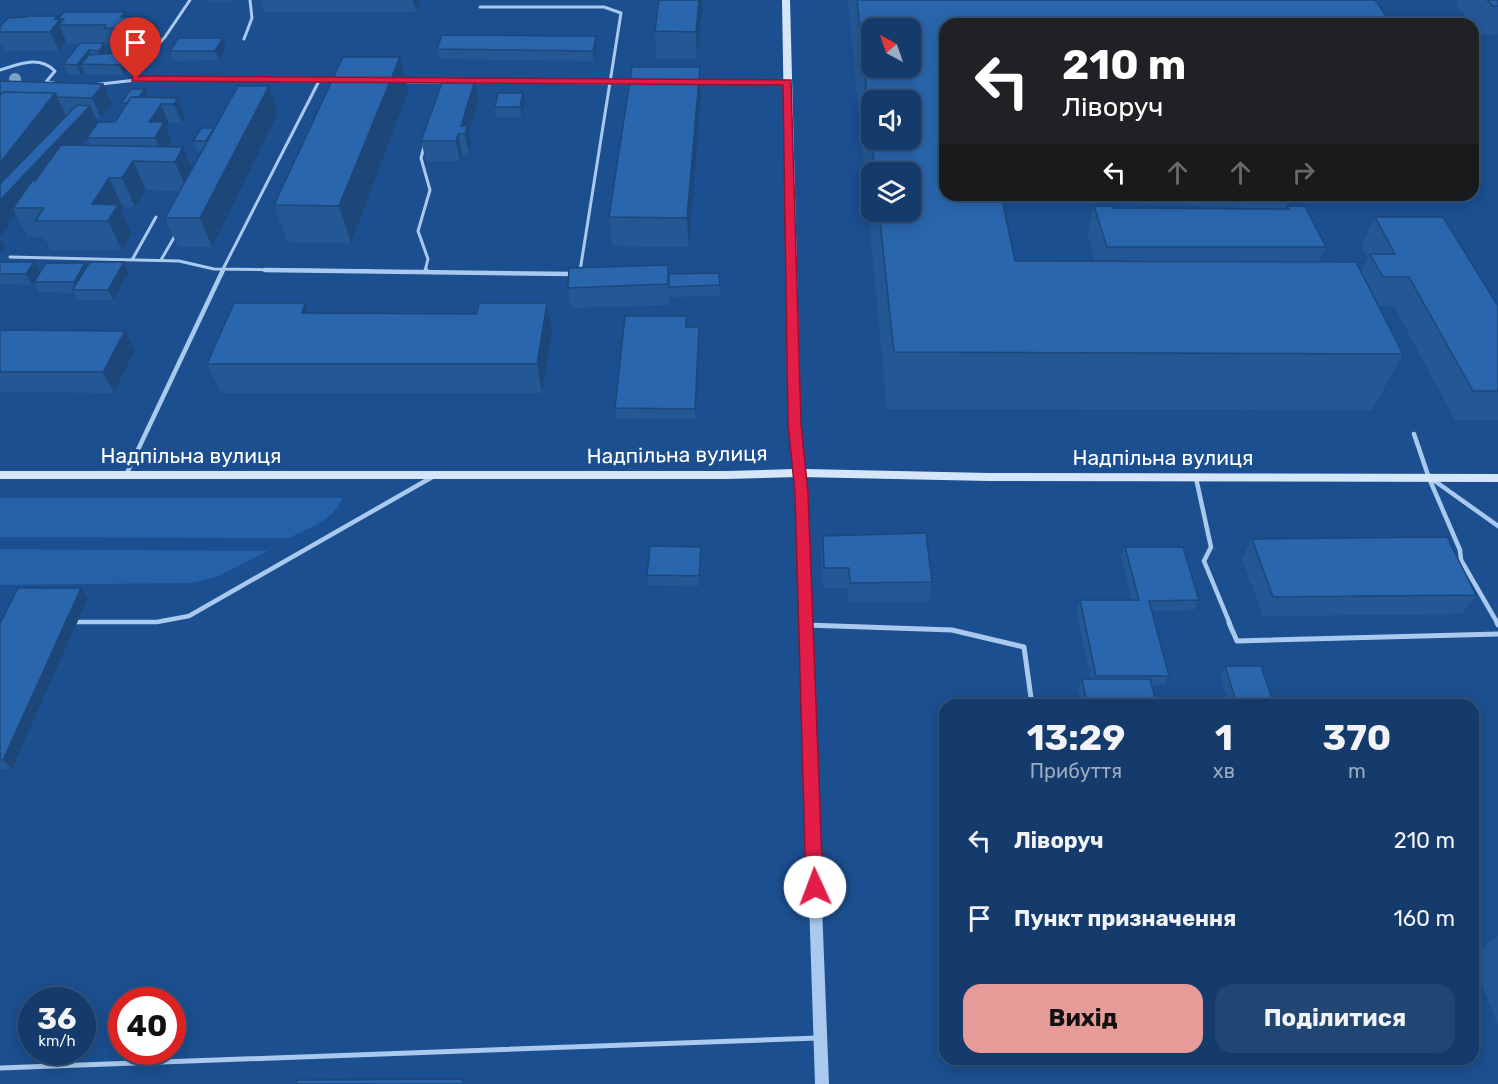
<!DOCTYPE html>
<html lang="uk">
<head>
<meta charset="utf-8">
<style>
	:root { --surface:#143b6b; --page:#214673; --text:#f1f3f6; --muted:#9dadc1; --line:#33557e; --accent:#e69b98 }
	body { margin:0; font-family:Rubik,sans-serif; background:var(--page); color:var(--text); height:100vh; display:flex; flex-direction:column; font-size:22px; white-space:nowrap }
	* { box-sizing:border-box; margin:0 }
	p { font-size:20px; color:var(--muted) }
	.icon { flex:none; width:33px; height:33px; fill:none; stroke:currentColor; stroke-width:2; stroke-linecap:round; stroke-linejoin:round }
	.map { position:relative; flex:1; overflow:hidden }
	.drawer { position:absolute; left:939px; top:699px; width:540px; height:366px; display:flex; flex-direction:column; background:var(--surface); border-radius:18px; box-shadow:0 3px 15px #0003,0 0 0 2px var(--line) }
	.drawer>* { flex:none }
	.top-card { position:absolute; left:939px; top:18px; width:540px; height:183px; border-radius:18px; box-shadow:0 3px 15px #0003,0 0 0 2px var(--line); background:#202124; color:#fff; overflow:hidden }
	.needle { width:39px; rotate:320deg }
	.tools { position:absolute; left:861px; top:18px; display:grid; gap:12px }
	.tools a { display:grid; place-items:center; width:60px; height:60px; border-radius:12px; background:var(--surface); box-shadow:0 3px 15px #0003,0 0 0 2px var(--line); font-size:30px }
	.speed { position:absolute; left:18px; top:987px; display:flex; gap:12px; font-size:30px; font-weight:700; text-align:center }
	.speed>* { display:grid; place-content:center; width:78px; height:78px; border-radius:50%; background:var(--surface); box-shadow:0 3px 15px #0003,0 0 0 2px var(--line); line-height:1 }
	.speed small { font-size:15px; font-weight:400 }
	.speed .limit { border:9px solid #d22; background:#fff; color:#111 }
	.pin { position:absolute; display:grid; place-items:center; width:51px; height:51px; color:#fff; margin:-62px -26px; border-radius:50% 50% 50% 0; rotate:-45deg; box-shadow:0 0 6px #0007 }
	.pin .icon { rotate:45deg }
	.me { position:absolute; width:66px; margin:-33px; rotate:358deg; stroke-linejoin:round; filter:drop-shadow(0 0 4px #0008) }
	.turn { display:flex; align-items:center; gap:21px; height:126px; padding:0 24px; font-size:27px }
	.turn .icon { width:78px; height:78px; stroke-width:2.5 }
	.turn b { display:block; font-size:42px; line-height:51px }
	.lanes { display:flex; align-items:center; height:57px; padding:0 24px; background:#0003; justify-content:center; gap:30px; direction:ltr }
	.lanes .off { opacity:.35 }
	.eta { display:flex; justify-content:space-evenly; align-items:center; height:102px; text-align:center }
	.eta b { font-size:36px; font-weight:700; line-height:42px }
	.cta { display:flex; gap:12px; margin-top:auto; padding:12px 24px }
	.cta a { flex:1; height:69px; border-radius:18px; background:var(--accent); color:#111; font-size:24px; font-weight:700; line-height:69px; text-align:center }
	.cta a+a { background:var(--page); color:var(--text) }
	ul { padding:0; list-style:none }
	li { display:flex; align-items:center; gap:18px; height:78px; padding:0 24px }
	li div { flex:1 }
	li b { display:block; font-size:22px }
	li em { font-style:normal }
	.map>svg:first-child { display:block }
	.green { fill:#2461a8 }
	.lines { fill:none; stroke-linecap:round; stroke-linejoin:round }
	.service-far2 { stroke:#a9c9ee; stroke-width:3 }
	.service-far1 { stroke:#a9c9ee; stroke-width:4.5 }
	.service { stroke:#a9c9ee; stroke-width:5 }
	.tertiary { fill:#a9c9ee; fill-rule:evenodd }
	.secondary { fill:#d6e6fa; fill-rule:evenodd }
	.tree { fill:#7ea0ca }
	.wall { fill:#245895; fill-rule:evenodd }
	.shaded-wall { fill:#1d4779 }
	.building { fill:#2a66ad; stroke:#1d4779; stroke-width:1.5; fill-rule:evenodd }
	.route { fill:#e11d48; stroke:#92132f; stroke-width:1.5 }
	.labels { text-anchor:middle; stroke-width:6; stroke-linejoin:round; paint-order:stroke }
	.street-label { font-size:21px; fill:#fff; stroke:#1b4f8f }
</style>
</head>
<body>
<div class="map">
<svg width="1498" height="1084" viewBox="0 0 1498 1084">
	<rect width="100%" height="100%" fill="#1b4f8f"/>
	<path class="green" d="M0 498H342C335 520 308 528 289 538L0 537Z
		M0 549 268 551 217 577 190 583 0 585Z"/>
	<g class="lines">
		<path class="service-far2" d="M480 7H604L621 13 580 271
			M244 39 252 18 250 0
			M0 70C20 64 39 55 55 71L46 82
			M136 79 139 66 165 37 190 0
			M47 82 59 84
			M402 82H447
			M471 82 633 83
			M696 82H787
			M92 85 145 79 319 81
			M425 143 421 158 430 190 418 231 428 259 425 271
			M10 257 179 261 214 269 372 271
			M132 260 156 217
			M161 260 176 234
			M222 271 319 81H336"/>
		<path class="service-far1" d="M265 270 573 274
			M425 272 426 270
			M580 272V270
			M1414 434 1429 478 1460 550 1461 560 1498 624
			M126 475 223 270
			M1196 478 1211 547 1204 561 1230 624
			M1432 479 1498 526
			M72 622H157L189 616 434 476"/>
		<path class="service" d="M1229 623 1237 641 1498 634
			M1497 623 1498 625
			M806 625 952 630 1024 647 1032 705
			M0 1068 818 1038"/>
		<path class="tertiary" d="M800 469 805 473 829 1084H815L795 473Z"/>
		<path class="secondary" d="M782 0H790L801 424 805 469 989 473 1498 474V482L989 481 800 477 727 479H0V471H727L794 469 789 424Z"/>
	</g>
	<circle class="tree" cx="15" cy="79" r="6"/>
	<path class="wall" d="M206 0H232L230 2H207Z
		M261 0H421L416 12H265Z
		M703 0 697 59H657L655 31Z
		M848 0H1375L945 24 1015 261H1095L1087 234 1094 206 1113 208 1277 209 1038 200 1037 195H1291L1286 209 1287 206 1326 247 1319 262 1361 272 1368 258 1361 246 1375 217 1498 306V420H1455L1394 306H1378L1403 354 1372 410 887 409ZM872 172H910V212H872Z
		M1458 0H1498V34H1479L1473 26V24H1471L1456 5Z
		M125 12 127 17H133L137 27 155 22 159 31 150 44H135L133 48H112L111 44H105L109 53 134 61 124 75 86 74 84 71 81 75 68 74 63 64 79 44H68L66 41 59 51H5L2 44H0V25Z
		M596 36 597 46 594 61 439 59 437 49Z
		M223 38 226 48 219 60 174 61 170 51Z
		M700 67 701 95 689 247 612 246 609 217Z
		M475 80 479 99 469 133 471 146 469 154H462L460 161H426L421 141Z
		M0 81 103 84 112 104 101 118H96L98 123 115 122 124 108 121 103 148 97 178 98 185 117 182 123H169L166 128 172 142 170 146 192 169 202 151H197L193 141 214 129 269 86 278 114 212 247H178L165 218 180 191 146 190 135 207H123L121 211 132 234 122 250H51L44 237H28L16 215 8 224 9 227 0 236ZM87 138 91 146H80Z
		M408 92 351 243 287 242 274 205Z
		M523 93 525 103 522 117H496L495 107Z
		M0 262 40 272 124 262 129 273 113 300H78L74 293 39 292 34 282 32 285 0 284Z
		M668 265 669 274 719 273 720 296 670 297 669 294 670 305 571 308 568 288Z
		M305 303 309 313 477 314 547 303 552 332 542 393H221L207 364Z
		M687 327 699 338 696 419H616L615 408Z
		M0 330 135 351 114 393 0 392Z
		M823 536 932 582 929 602H848L847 588H823L821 555Z
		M1252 539 1476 595 1462 614 1263 616 1242 559Z
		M1125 547 1199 600 1194 610 1151 611 1169 676 1164 685H1152L1157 705H1082L1078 689 1082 679H1091L1076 610 1080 600H1132L1121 557Z
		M701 557 699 586 648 585 647 575Z
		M81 588 88 598 12 769H0V624Z
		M1225 666 1272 698 1267 705H1229L1220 675Z
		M1498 935V1025L1473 965V956Z"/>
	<path class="shaded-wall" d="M413 0H421L416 12Z
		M699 0H703L697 59 696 32Z
		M125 12 129 23 133 17 140 34H131L135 44 133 48 121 17Z
		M57 16 63 25H59L66 41 59 51 50 32 55 19Z
		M155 22 159 31 150 44 146 34Z
		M596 36 597 46 594 61 593 51Z
		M223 38 226 48 219 60 215 51Z
		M104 43 109 53 103 60 99 51Z
		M89 50 93 60 81 64 84 71 81 75 77 65Z
		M130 52 134 61 124 75 119 65Z
		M400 57 408 92 351 243 339 206Z
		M700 67 701 95 689 247 687 218Z
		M475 80 479 99 469 133 471 146 469 154 465 134 461 126Z
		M103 84 112 104 101 118 92 98Z
		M269 86 278 114 212 247 200 218Z
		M145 89 149 99 135 103Z
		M55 93 69 122 90 106 99 125 23 208H13L16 215 8 224 9 227 0 236V163Z
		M523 93 525 103 522 117 520 107Z
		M178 98 185 117 182 123 174 104Z
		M161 104 169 123 166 128 172 142 163 158 149 122Z
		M458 134 462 154 460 161 456 141Z
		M183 147 195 175 187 191 175 162Z
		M133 161 146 190 135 207 122 178Z
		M109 178 123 207 121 211 132 234 122 250 108 221 92 204Z
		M0 239 5 247 0 254Z
		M34 262 40 273 32 285 26 274Z
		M124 262 129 273 113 300 108 290Z
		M85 263 91 274 77 290 74 282Z
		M305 303 316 332 302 313Z
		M547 303 552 332 542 393 537 364Z
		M699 327V338L696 419 695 409Z
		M125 331 135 351 114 393 103 372Z
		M701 547V557L699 586V576Z
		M81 588 88 598 12 769 3 760Z"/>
	<path class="building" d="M659 0H699L696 32 655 31Z
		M857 0H1375L1392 24H945V195H1001L1015 261 1356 262 1403 354 894 352 879 212H910V172H875ZM872 28H910V68H872ZM872 100H910V140H872Z
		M1487 0H1498V6H1493Z
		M64 12H125L121 17H133L125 29 104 28 106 25H59L64 19H58Z
		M28 16H57L55 19H60L50 32H0V27L8 18 27 17Z
		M140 22H155L146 34H131Z
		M442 35 596 36 593 51 437 49Z
		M178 38H223L215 51H170Z
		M80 43H104L99 51 89 50 77 65 63 64Z
		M130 52 119 65 81 64 89 55Z
		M343 57H400L339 206 274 205Z
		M632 67H700L687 218 609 217Z
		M443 80H475L461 126H467L465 134H458L456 141H421Z
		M0 81 103 84 92 98 57 97 55 93 3 92 0 95Z
		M238 86H269L200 218H165Z
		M131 89H145L139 97H131L127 103H121Z
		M3 92 55 93 0 163V95Z
		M498 93H523L520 107H495Z
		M131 97 178 98 174 104H161L149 122H164L155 138H87L98 122H115Z
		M77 105 90 106 0 200V184Z
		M201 128H214L206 141H193Z
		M61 145 183 147 175 162 133 161 122 178H109L92 204 118 205 108 221H35L44 208H13L32 181H35Z
		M1094 206H1112L1113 208 1289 209 1287 206H1305L1326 247H1107Z
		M1375 217H1443L1498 306V391H1473L1409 277H1383L1370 254H1395Z
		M0 262H34L26 274H0Z
		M90 262H124L108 290H72Z
		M46 263H85L74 282H34Z
		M668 265V284L568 288 569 268Z
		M719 273 720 285 669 287V274Z
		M234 303H305L302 313 477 314 479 303H547L537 364H207Z
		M625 316H686V327H699L695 409 615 408Z
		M0 330 125 331 103 372H0Z
		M926 533 932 582 850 583 849 568H824L823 536Z
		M1447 537 1476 595 1273 597 1252 539Z
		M650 546 701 547 699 576 647 575Z
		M1125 547H1183L1199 600 1149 601 1169 676H1096L1080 600H1139Z
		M18 588H81L3 760H0V624Z
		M1225 666H1261L1272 698H1235Z
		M1082 679H1150L1157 705H1087Z
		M463 1079 462 1084H296L297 1080Z"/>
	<path class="route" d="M136 76 791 80 801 424 808 493 823 887 821 893 815 895 809 893 806 887 795 493 788 424 783 85 132 81V77Z"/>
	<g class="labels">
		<g class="street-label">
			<text transform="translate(677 455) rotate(-1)" y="7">Надпільна вулиця</text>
			<text x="191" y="463">Надпільна вулиця</text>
			<text x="1163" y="465">Надпільна вулиця</text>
		</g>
	</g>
</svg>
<div class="tools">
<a><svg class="needle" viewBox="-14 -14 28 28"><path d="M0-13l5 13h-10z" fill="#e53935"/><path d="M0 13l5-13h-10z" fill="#9dadc1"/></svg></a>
<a><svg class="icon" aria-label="sound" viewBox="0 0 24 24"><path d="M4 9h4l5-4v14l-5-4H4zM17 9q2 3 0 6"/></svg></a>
<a><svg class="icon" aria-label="layers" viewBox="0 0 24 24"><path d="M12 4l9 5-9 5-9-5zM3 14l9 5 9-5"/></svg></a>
</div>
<div class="speed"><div>36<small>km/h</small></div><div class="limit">40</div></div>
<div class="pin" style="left:136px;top:79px;background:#d93025"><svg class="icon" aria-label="arrive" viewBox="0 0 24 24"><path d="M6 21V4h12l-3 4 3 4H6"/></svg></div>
<svg class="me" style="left:815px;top:887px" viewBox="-20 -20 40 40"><circle r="19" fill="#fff"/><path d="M0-13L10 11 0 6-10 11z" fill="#e11d48"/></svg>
<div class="top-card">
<div class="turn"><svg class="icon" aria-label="left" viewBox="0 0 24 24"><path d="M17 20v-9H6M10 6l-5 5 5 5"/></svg><div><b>210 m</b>Ліворуч</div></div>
<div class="lanes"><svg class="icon" aria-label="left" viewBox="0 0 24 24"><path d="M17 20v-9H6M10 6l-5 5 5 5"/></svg><svg class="icon off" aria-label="ahead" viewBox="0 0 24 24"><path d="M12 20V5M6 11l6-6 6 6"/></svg><svg class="icon off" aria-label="ahead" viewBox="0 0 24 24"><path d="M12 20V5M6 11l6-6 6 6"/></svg><svg class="icon off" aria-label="right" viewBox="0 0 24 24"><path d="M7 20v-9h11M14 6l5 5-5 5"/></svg></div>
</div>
<section class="drawer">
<div class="eta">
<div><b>13:29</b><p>Прибуття</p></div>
<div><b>1</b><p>хв</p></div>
<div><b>370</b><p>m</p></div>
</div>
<ul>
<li><svg class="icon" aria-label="left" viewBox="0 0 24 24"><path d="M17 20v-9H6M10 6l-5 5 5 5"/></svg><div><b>Ліворуч</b></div><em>210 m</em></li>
<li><svg class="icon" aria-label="arrive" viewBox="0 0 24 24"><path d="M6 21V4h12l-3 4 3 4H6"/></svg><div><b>Пункт призначення</b></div><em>160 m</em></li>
</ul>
<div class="cta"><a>Вихід</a><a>Поділитися</a></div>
</section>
</div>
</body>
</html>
